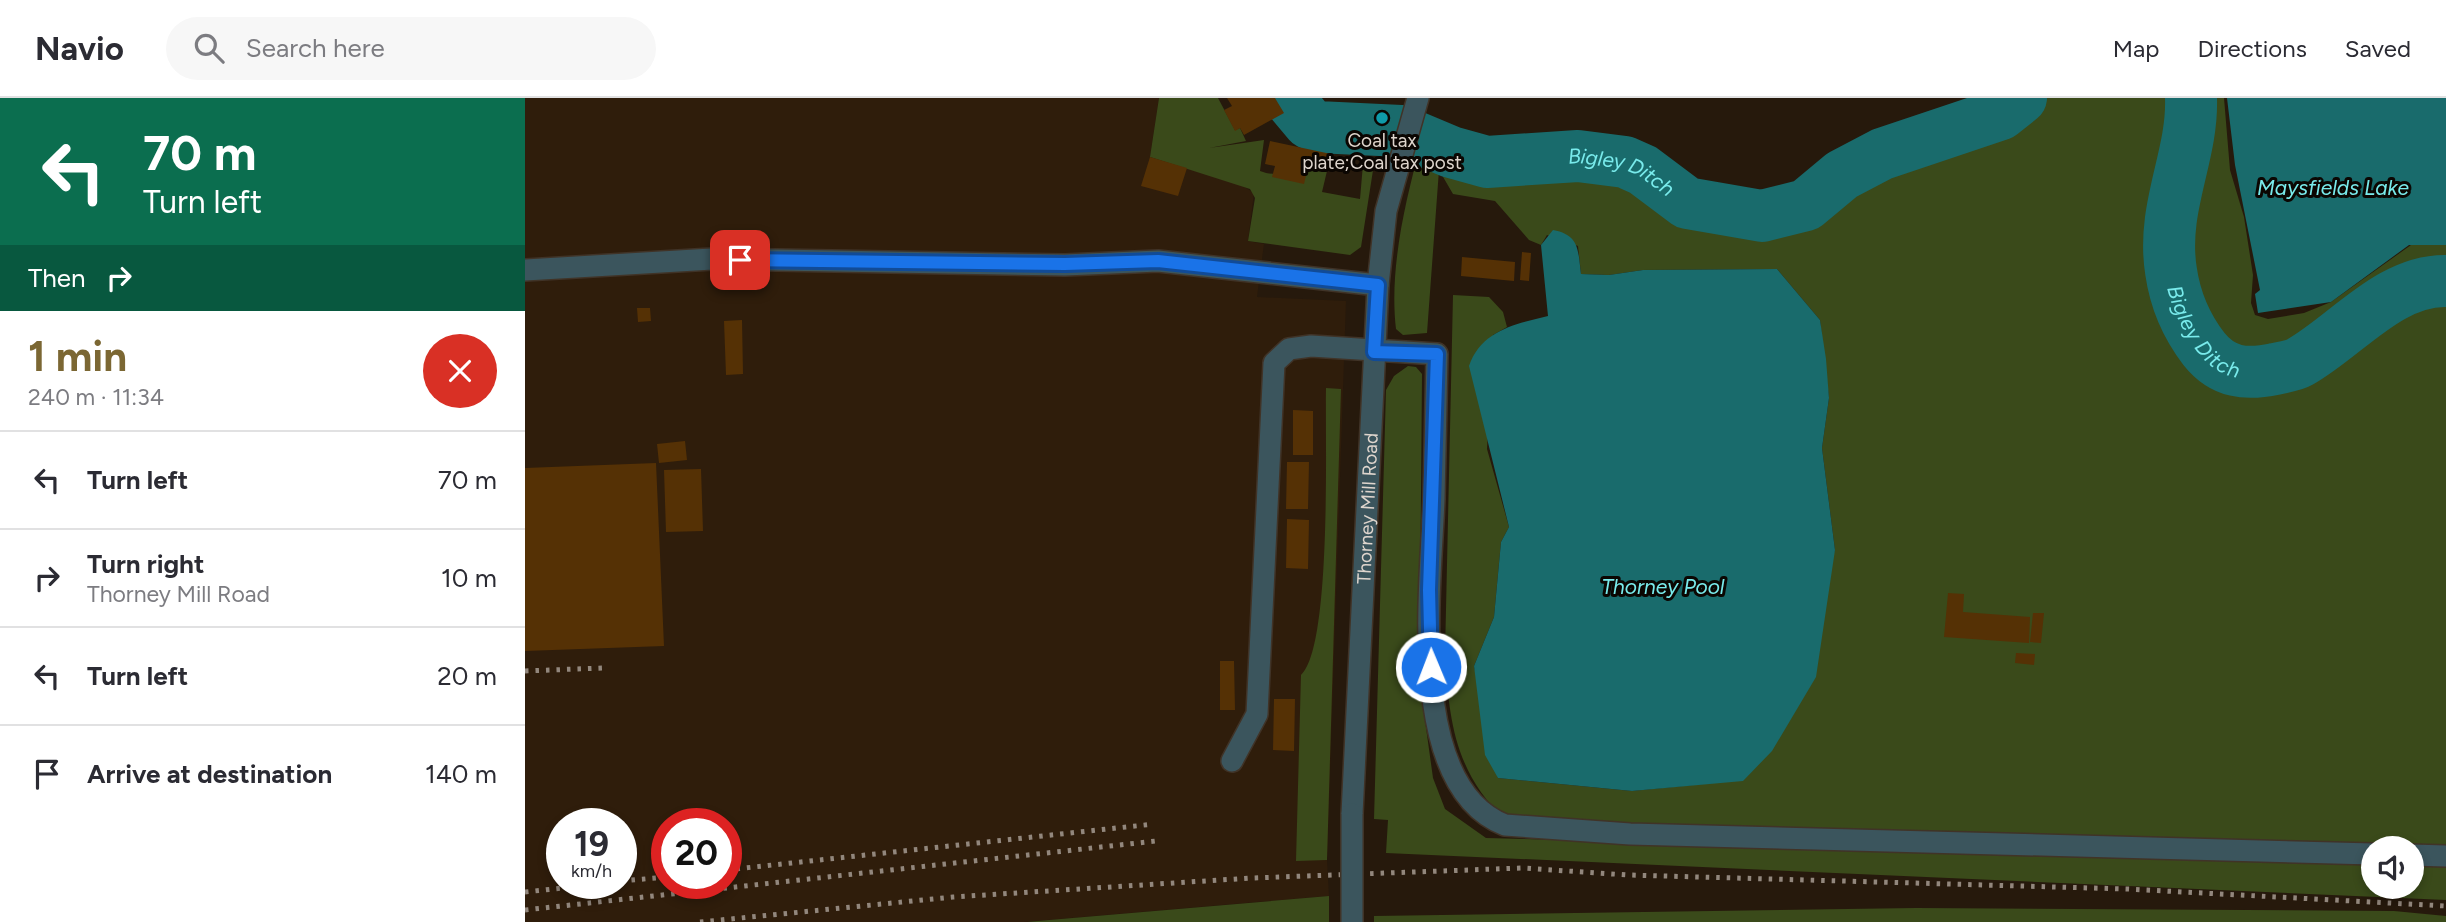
<!DOCTYPE html>
<html lang="en">
<head>
<meta charset="utf-8">
<style>
	:root { --surface:#fff; --page:#f7f7f7; --text:#2b2b33; --muted:#7c7c81; --line:#e1e1e2; --accent:#7b6733 }
	body { margin:0; font-family:Figtree,sans-serif; background:var(--page); color:var(--text); height:100vh; display:flex; flex-direction:column; font-size:26px; white-space:nowrap }
	* { box-sizing:border-box; margin:0 }
	p { font-size:23px; color:var(--muted) }
	.icon { flex:none; width:38px; height:38px; fill:none; stroke:currentColor; stroke-width:2; stroke-linecap:round; stroke-linejoin:round }
	.map { position:relative; flex:1; overflow:hidden }
	.details { display:flex; flex-direction:column; background:var(--surface); width:525px }
	.details>* { flex:none }
	.guide { background:#0b6e4f; color:#fff; overflow:hidden }
	.tools { position:absolute; left:1836px; top:738px; display:grid; gap:14px }
	.tools a { display:grid; place-items:center; width:63px; height:63px; border-radius:50%; background:var(--surface); box-shadow:0 4px 10px #0003; font-size:35px }
	.speed { position:absolute; left:21px; top:710px; display:flex; gap:14px; font-size:35px; font-weight:700; text-align:center }
	.speed>* { display:grid; place-content:center; width:91px; height:91px; border-radius:50%; background:var(--surface); box-shadow:0 4px 10px #0003; line-height:1 }
	.speed small { font-size:18px; font-weight:400 }
	.speed .limit { border:10px solid #d22; background:#fff; color:#111 }
	.pin { position:absolute; display:grid; place-items:center; width:60px; height:60px; color:#fff; margin:-30px; border-radius:14px; box-shadow:0 4px 10px #0006 }
	.me { position:absolute; width:77px; margin:-38px; rotate:359deg; stroke-linejoin:round; filter:drop-shadow(0 0 5px #0008) }
	.turn { display:flex; align-items:center; gap:24px; height:147px; padding:0 28px; font-size:32px }
	.turn .icon { width:91px; height:91px; stroke-width:2.5 }
	.turn b { display:block; font-size:49px; line-height:60px }
	.then { display:flex; align-items:center; height:66px; padding:0 28px; background:#0003; gap:14px; font-size:26px }
	.round { display:grid; place-items:center; flex:none; width:74px; height:74px; border-radius:37px; background:var(--page) }
	.summary { display:flex; align-items:center; justify-content:space-between; height:119px; padding:0 28px }
	h1 { font-size:42px; font-weight:700; line-height:52px; color:var(--accent) }
	ul { padding:0; list-style:none }
	li { display:flex; align-items:center; gap:21px; height:98px; padding:0 28px; border-top:2px solid var(--line) }
	li div { flex:1 }
	li b { display:block; font-size:26px }
	li em { font-style:normal }
	header { display:flex; align-items:center; gap:42px; box-sizing:border-box; height:98px; padding:0 35px; background:var(--surface); border-bottom:2px solid var(--line) }
	header strong { font-size:33px }
	nav { display:flex; gap:38px; margin-inline-start:auto; font-size:24px }
	.search { width:490px; height:63px; background:var(--page); display:flex; align-items:center; gap:18px; box-sizing:border-box; padding:0 24px; border-radius:38px; color:var(--muted); font-size:26px }
	main { display:flex; flex:1; min-height:0 }
	.map>svg:first-child { display:block }
	.built { fill:#2f1d0b; fill-rule:evenodd }
	.green { fill:#3a4a1a }
	.water { fill:#196b6c }
	.lines { fill:none; stroke-linecap:round; stroke-linejoin:round }
	.river { stroke:#196b6c; stroke-width:52 }
	.building { fill:#553105 }
	.minor-casing { stroke:#403327; stroke-width:24 }
	.minor { stroke:#3b555d; stroke-width:21 }
	.rail { stroke:#92877d; stroke-width:5; stroke-dasharray:3.5 7; stroke-linecap:butt }
	.minor-bridge-casing { stroke:#403327; stroke-width:24; stroke-linecap:butt }
	.minor-bridge { stroke:#3b555d; stroke-width:21 }
	.route-casing { stroke:#114b97; stroke-width:18 }
	.route { stroke:#1a73e8; stroke-width:12 }
	.culture-dot { fill:#0f9aa8; stroke:#0b0602; stroke-width:2.5 }
	.labels { text-anchor:middle; stroke-width:6; stroke-linejoin:round; paint-order:stroke }
	.poi-label { font-size:19px; fill:#ded5cd; stroke:#0b0602 }
	.street-label { font-size:19px; fill:#ded5cd; stroke:#0b0602 }
	.water-label { font-size:21px; font-style:italic; fill:#79ebec; stroke:#0b0602 }
</style>
</head>
<body>
<header>
<strong>Navio</strong>
<div class="search"><svg class="icon" aria-label="search" viewBox="0 0 24 24"><circle cx="10" cy="10" r="6"/><path d="M15 15l6 6"/></svg>Search here</div>
<nav><a>Map</a><a>Directions</a><a>Saved</a></nav>
</header>
<main>
<section class="details">
<div class="guide">
<div class="turn"><svg class="icon" aria-label="left" viewBox="0 0 24 24"><path d="M17 20v-9H6M10 6l-5 5 5 5"/></svg><div><b>70 m</b>Turn left</div></div>
<div class="then">Then<svg class="icon" aria-label="right" viewBox="0 0 24 24"><path d="M7 20v-9h11M14 6l5 5-5 5"/></svg></div>
</div>
<div class="summary"><div><h1>1 min</h1><p>240 m · 11:34</p></div><a class="round" style="background:#d93025;color:#fff"><svg class="icon" aria-label="close" viewBox="0 0 24 24"><path d="M6 6l12 12M18 6L6 18"/></svg></a></div>
<ul>
<li><svg class="icon" aria-label="left" viewBox="0 0 24 24"><path d="M17 20v-9H6M10 6l-5 5 5 5"/></svg><div><b>Turn left</b></div><em>70 m</em></li>
<li><svg class="icon" aria-label="right" viewBox="0 0 24 24"><path d="M7 20v-9h11M14 6l5 5-5 5"/></svg><div><b>Turn right</b><p>Thorney Mill Road</p></div><em>10 m</em></li>
<li><svg class="icon" aria-label="left" viewBox="0 0 24 24"><path d="M17 20v-9H6M10 6l-5 5 5 5"/></svg><div><b>Turn left</b></div><em>20 m</em></li>
<li><svg class="icon" aria-label="arrive" viewBox="0 0 24 24"><path d="M6 21V4h12l-3 4 3 4H6"/></svg><div><b>Arrive at destination</b></div><em>140 m</em></li>
</ul>
</section>
<div class="map">
<svg width="1921" height="824" viewBox="0 0 1921 824">
	<rect width="100%" height="100%" fill="#26190c"/>
	<path class="built" d="M0 0H634L625 59 715 86 729 95 723 143 739 146 732 199 821 203 802 762 804 798 499 824H0ZM37 726H96V786H37ZM142 726H201V786H142Z"/>
	<path class="green" d="M634 0H693L710 32 715 30 721 43 684 50 739 42 735 73C758 82 774 67 802 73L797 94 835 101 838 66H849L836 149 825 157 723 143 730 100 725 91 625 59Z
		M1504 0H1661C1658 57 1636 110 1640 168 1642 197 1658 240 1678 260 1761 340 1839 186 1921 187V748L982 723C930 676 924 623 920 556L928 197 964 199 978 214 982 229 968 237 962 351 984 429 976 444 969 519 949 568 973 680 1107 693 1218 682 1310 452 1297 350 1304 300 1295 222 1252 171 1118 172 1084 177 1056 176 1053 148 1022 137 1016 147 1004 142 970 103 928 96 914 72 902 235 878 237 871 231C864 172 880 105 895 49L956 73 995 66 1052 64 1095 71 1119 79 1151 105 1177 116 1215 105 1244 109 1292 99 1314 82 1320 88 1364 62 1481 20Z
		M1672 0H1699L1705 72 1719 119 1728 177 1726 205 1730 217 1743 221 1779 215 1806 204 1886 147H1921V177L1873 189 1804 236 1751 262 1701 260 1684 242 1665 207 1648 142 1673 12Z
		M883 268 891 269 897 276 895 517 899 615 908 680 920 711 961 740 1848 762V789H1886L1887 763 1921 764V802L861 755 863 722 849 721 861 292 869 278Z
		M801 290 816 291 802 762 771 763 776 577C807 549 800 341 801 290Z
		M804 798V824H502L524 822Z
		M1391 810 1869 813 1921 818V824H849V818Z"/>
	<path class="water" d="M757 0H771C787 22 799 23 824 23 837 23 845 28 858 25L853 43 779 27Z
		M1702 0H1921V147H1884L1806 204 1733 215 1730 196 1735 192 1710 67Z
		M1028 132C1055 137 1053 153 1056 176L1084 177 1118 172 1252 171 1295 222 1301 261 1304 300 1297 350 1310 452 1291 579 1247 653 1218 683 1107 693 973 680 960 657 949 568 969 519 976 444 984 429 944 268C956 233 989 226 1023 218L1016 147Z"/>
	<g class="lines">
		<g class="river">
			<path id="s1" d="M763 0 784 25 792 29 876 33 926 54 962 64 1053 58 1100 64 1118 72 1162 105 1237 118 1281 107 1317 77 1357 56 1476 16 1496 0"/>
			<path id="s2" d="M1666 0C1668 59 1636 109 1646 173 1650 201 1662 229 1679 251 1698 275 1721 277 1750 271 1758 269 1768 268 1775 264 1821 238 1864 182 1921 183"/>
		</g>
	</g>
	<path class="building" d="M702 0H750L759 15 719 37 715 30 710 33 699 12 707 8Z
		M745 43 806 56 802 73 783 69 779 86 747 79 750 68 740 66Z
		M625 59 662 70 653 98 616 88Z
		M997 154 1006 155 1004 183 995 182Z
		M937 159 990 164 989 183 936 178Z
		M112 210H125L126 223 113 224Z
		M217 222 218 276 201 277 199 223Z
		M768 312 788 313V357H768Z
		M160 343 162 362 134 365 132 346Z
		M762 364H784L783 411H761Z
		M131 365 139 548 0 553V370Z
		M176 371 178 433 141 434 139 372Z
		M762 421 784 422 783 471 761 470Z
		M1423 495 1439 496 1438 514 1505 519 1504 545 1419 539Z
		M1508 515H1519L1516 545 1505 544Z
		M1491 555 1510 556 1509 567 1490 565Z
		M695 563H709L710 612H695Z
		M749 601H770L769 653 748 652Z"/>
	<g class="lines">
		<g class="minor-casing">
			<g id="minor">
				<path d="M0 172 187 161 540 167 633 163 853 187"/>
				<path d="M707 663 732 616 749 265 764 251 786 248 912 256C911 304 910 353 909 401 906 486 880 688 980 727L1105 736 1848 756"/>
				<path id="s3" d="M827 716 853 187 861 113 893 0"/>
				<path d="M1886 757 1921 758"/>
			</g>
		</g>
		<use href="#minor" class="minor"/>
		<path class="rail" d="M0 573 77 570
			M201 772 629 726
			M96 783 142 779
			M0 794 75 786
			M0 812 631 743
			M175 824 428 799 727 780 997 770 1103 777 1602 791 1921 808"/>
		<g class="minor-bridge-casing">
			<path id="minor-bridge" d="M827 824V716"/>
		</g>
		<use href="#minor-bridge" class="minor-bridge"/>
	</g>
	<g class="lines">
		<g class="route-casing">
			<path id="route" d="M215 162 540 166 633 163 853 187 849 254 912 256 904 492 906 569"/>
		</g>
		<use href="#route" class="route"/>
	</g>
	<circle class="culture-dot" cx="857" cy="20" r="7"/>
	<g class="labels">
		<g class="poi-label">
			<text x="857" y="49">Coal tax<tspan x="857" dy="22">plate;Coal tax post</tspan></text>
		</g>
		<g class="street-label">
			<text dy="7" stroke="none"><textPath href="#s3" startOffset="306">Thorney Mill Road</textPath></text>
		</g>
		<g class="water-label">
			<text dy="7" stroke="none"><textPath href="#s1" startOffset="355">Bigley Ditch</textPath></text>
			<text x="1808" y="97">Maysfields Lake</text>
			<text dy="7" stroke="none"><textPath href="#s2" startOffset="247">Bigley Ditch</textPath></text>
			<text x="1138" y="496">Thorney Pool</text>
		</g>
	</g>
</svg>
<div class="tools">
<a><svg class="icon" aria-label="sound" viewBox="0 0 24 24"><path d="M4 9h4l5-4v14l-5-4H4zM17 9q2 3 0 6"/></svg></a>
</div>
<div class="speed"><div>19<small>km/h</small></div><div class="limit">20</div></div>
<div class="pin" style="left:215px;top:162px;background:#d93025"><svg class="icon" aria-label="arrive" viewBox="0 0 24 24"><path d="M6 21V4h12l-3 4 3 4H6"/></svg></div>
<svg class="me" style="left:906px;top:569px" viewBox="-20 -20 40 40"><circle r="17" fill="#1a73e8" stroke="#fff" stroke-width="3"/><path d="M0-11L8 9 0 5-8 9z" fill="#fff"/></svg>
</div>
</main>
</body>
</html>
